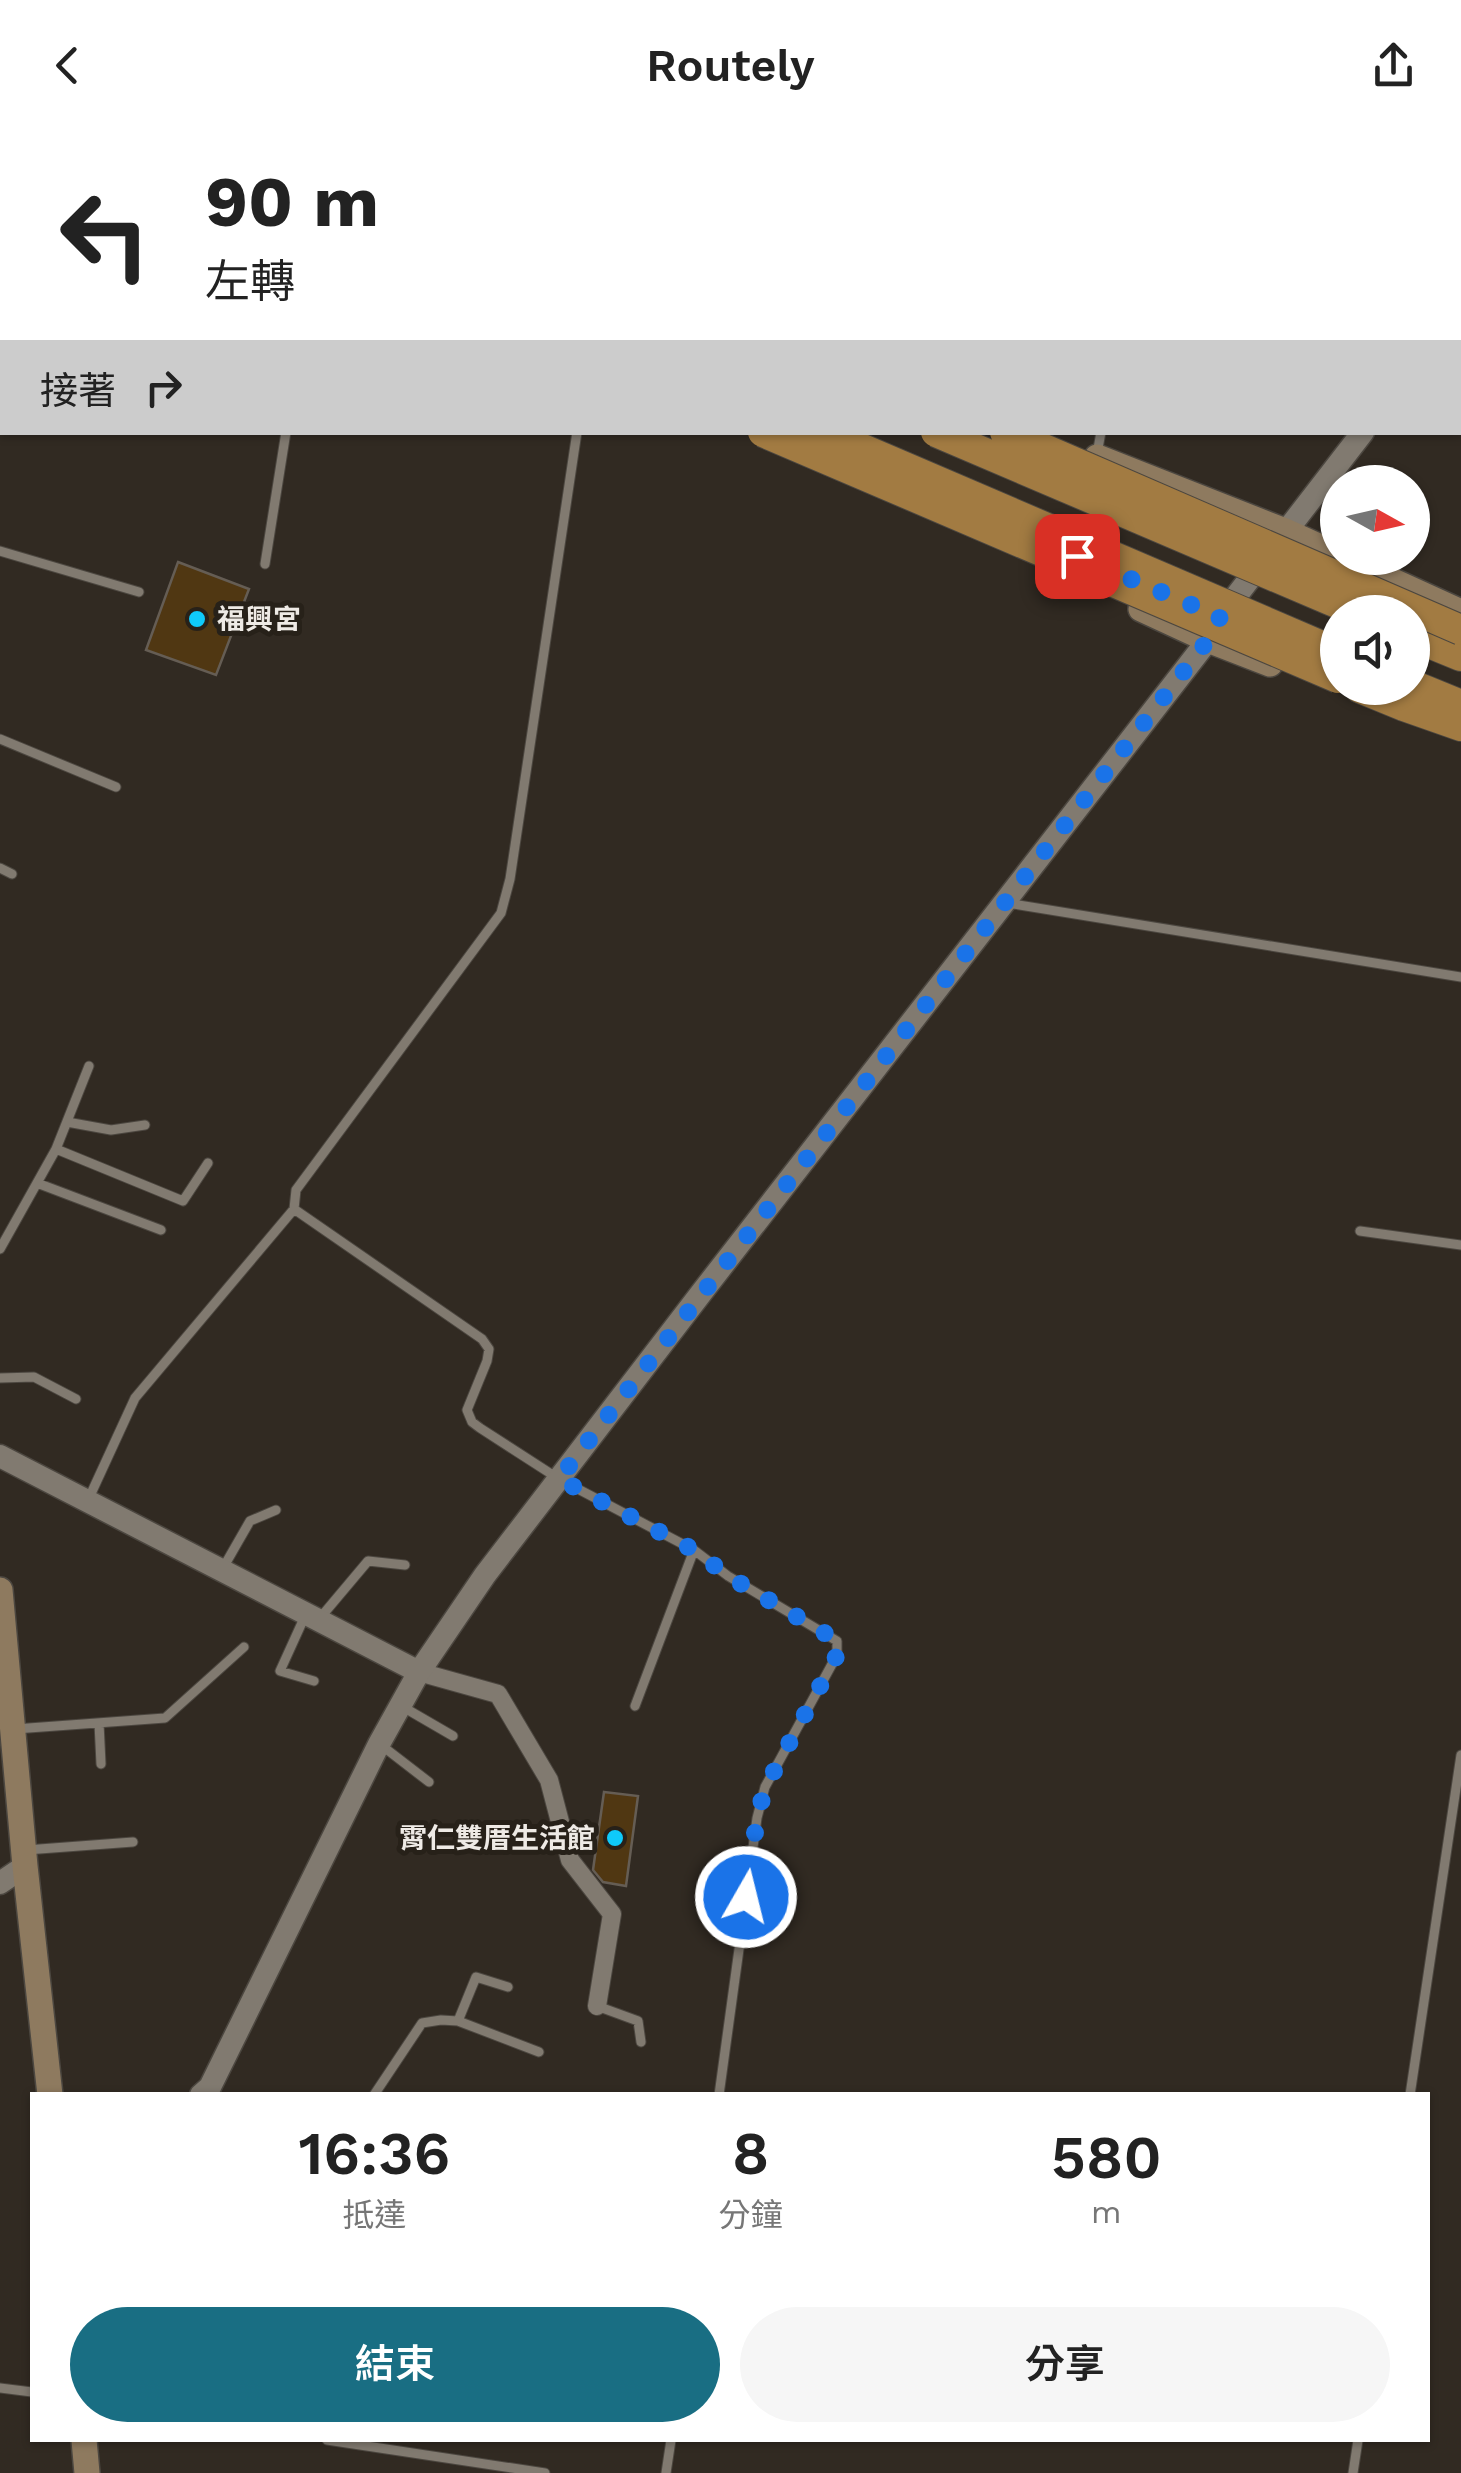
<!DOCTYPE html>
<html lang="zh-TW">
<head>
<meta charset="utf-8">
<style>
	:root { --surface:#fff; --page:#f6f6f6; --text:#222; --muted:#767676; --accent:#196e83 }
	body { margin:0; font-family:"Work Sans","Noto Sans TC",sans-serif; background:var(--page); color:var(--text); height:100vh; display:flex; flex-direction:column; font-size:38px; white-space:nowrap }
	* { box-sizing:border-box; margin:0 }
	p { font-size:32px; color:var(--muted) }
	.icon { flex:none; width:55px; height:55px; fill:none; stroke:currentColor; stroke-width:2; stroke-linecap:round; stroke-linejoin:round }
	.map { position:relative; flex:1; overflow:hidden }
	.panel { position:absolute; left:30px; top:1962px; width:1400px; height:350px; display:flex; flex-direction:column; background:var(--surface); border-radius:0px; box-shadow:0 2px 8px #0004 }
	.panel>* { flex:none }
	.top-card { position:absolute; left:0px; top:0px; width:1462px; height:305px; box-shadow:0 2px 8px #0004; background:#fff; color:var(--text); overflow:hidden }
	.needle { width:65px; rotate:98deg }
	.tools { position:absolute; left:1320px; top:335px; display:grid; gap:20px }
	.tools a { display:grid; place-items:center; width:110px; height:110px; border-radius:50%; background:var(--surface); box-shadow:0 2px 8px #0004; font-size:50px }
	.pin { position:absolute; display:grid; place-items:center; width:85px; height:85px; color:#fff; margin:-42px; border-radius:20px; box-shadow:0 5px 15px #0006 }
	.me { position:absolute; width:110px; margin:-55px; rotate:8deg; stroke-linejoin:round; filter:drop-shadow(0 0 8px #0008) }
	.turn { display:flex; align-items:center; gap:35px; height:210px; padding:0 40px; font-size:45px }
	.turn .icon { width:130px; height:130px; stroke-width:2.5 }
	.turn b { display:block; font-size:70px; line-height:85px }
	.then { display:flex; align-items:center; height:95px; padding:0 40px; background:#0003; gap:20px; font-size:38px }
	.eta { display:flex; justify-content:space-evenly; align-items:center; height:170px; text-align:center }
	.eta b { font-size:60px; font-weight:600; line-height:70px }
	.button { display:flex; gap:20px; margin-top:auto; padding:20px 40px }
	.button a { flex:1; height:115px; border-radius:60px; background:var(--accent); color:#fff; font-size:40px; font-weight:600; line-height:115px; text-align:center }
	.button a+a { background:var(--page); color:var(--text) }
	header { display:flex; justify-content:space-between; align-items:center; height:130px; padding:0 40px; background:var(--surface); font-size:45px; font-weight:600 }
	.map>svg:first-child { display:block }
	.building { fill:#503712; stroke:#655d54; stroke-width:2.5 }
	.lines { fill:none; stroke-linecap:round; stroke-linejoin:round }
	.service-casing { stroke:#4c4740; stroke-width:11 }
	.minor-casing { stroke:#4c4740; stroke-width:20 }
	.tertiary-casing { stroke:#4c4740; stroke-width:25 }
	.secondary-casing { stroke:#4c4740; stroke-width:28 }
	.trunk-casing { stroke:#4c4740; stroke-width:32 }
	.service { stroke:#817a70; stroke-width:9 }
	.minor { stroke:#817a70; stroke-width:18 }
	.tertiary { stroke:#817a70; stroke-width:22 }
	.secondary { stroke:#8e7a5f; stroke-width:25 }
	.trunk { stroke:#a27b42; stroke-width:30 }
	.trunk-bridge-casing { stroke:#4c4740; stroke-width:32; stroke-linecap:butt }
	.trunk-bridge { stroke:#a27b42; stroke-width:30 }
	.route { stroke:#1a73e8; stroke-width:18; stroke-dasharray:0 32.4 }
	.poi-dot { fill:#0fcafa; stroke:#272119; stroke-width:4 }
	.labels { text-anchor:middle; stroke-width:10; stroke-linejoin:round; paint-order:stroke }
	.poi-label { font-size:28px; font-weight:bold; fill:#eeeae5; stroke:#272119; text-anchor:start }
</style>
</head>
<body>
<header><svg class="icon" aria-label="back" viewBox="0 0 24 24"><path d="M15 5l-7 7 7 7"/></svg>Routely<svg class="icon" aria-label="share" viewBox="0 0 24 24"><path d="M12 15V3M7 8l5-5 5 5M5 13v7h14v-7"/></svg></header>
<div class="map">
<svg width="1461" height="2343" viewBox="0 0 1461 2343">
	<rect width="100%" height="100%" fill="#312a22"/>
	<path class="building" d="M178 432 249 459 216 545 146 520Z
		M604 1662 638 1666 626 1756 603 1752 593 1740Z"/>
	<g class="lines">
		<g class="service-casing">
			<path id="service" d="M626 2 627 0
				M1158 2V0
				M0 46H2
				M577 302 510 749 501 783 296 1060 294 1079 482 1209 489 1219 487 1231 467 1280 472 1292 480 1298 559 1349 694 1420 728 1446 837 1511V1525L765 1657 757 1688 719 1965
				M1097 324 1101 302
				M0 421 139 462
				M265 434 286 302
				M0 609 116 657
				M0 738 12 744
				M1007 773 1461 847
				M67 992 111 1000 145 995
				M56 1019 183 1071 208 1033
				M37 1053 161 1100
				M1360 1101 1461 1115
				M0 1119 56 1019 89 936
				M0 1248 34 1247 76 1269
				M89 1368 135 1268 294 1079
				M223 1438 250 1391 276 1380
				M305 1486 280 1541 314 1551
				M320 1488 368 1431 405 1435
				M635 1576 694 1420
				M403 1577 453 1606
				M99 1593 101 1634
				M15 1599 165 1588 244 1517
				M381 1615 429 1652
				M26 1720 133 1712
				M597 1876 638 1891 641 1912
				M458 1891 476 1847 508 1857
				M374 1965 422 1893 441 1890 458 1891 539 1922
				M1410 1965 1461 1625
				M0 2258 32 2262
				M327 2310 545 2343
				M666 2343 671 2310
				M1353 2343 1358 2310"/>
		</g>
		<g class="minor-casing">
			<path id="minor" d="M419 1542 498 1564 549 1650 570 1730 612 1784 597 1876"/>
		</g>
		<g class="tertiary-casing">
			<path id="tertiary" d="M1460 181 1461 180
				M0 1326 419 1542
				M0 1753 25 1736
				M201 1965 210 1957 379 1614 419 1542 485 1445 702 1162 1208 510 1220 487 1363 302"/>
		</g>
		<g class="secondary-casing">
			<path id="secondary" d="M55 0 61 2
				M200 0 206 2
				M314 0 320 2
				M1097 327 1285 401 1338 425
				M1343 428 1461 482
				M1141 479 1208 510 1270 534
				M0 1460 25 1736 50 1965
				M84 2310 87 2343"/>
		</g>
		<g class="trunk-casing">
			<path id="trunk" d="M116 0 121 2
				M226 0 232 2
				M1412 506 1461 526
				M1412 555 1461 575
				M1360 558 1404 576 1461 596"/>
		</g>
		<use href="#service" class="service"/>
		<use href="#minor" class="minor"/>
		<use href="#tertiary" class="tertiary"/>
		<use href="#secondary" class="secondary"/>
		<use href="#trunk" class="trunk"/>
		<g class="trunk-bridge-casing">
			<path id="trunk-bridge" d="M763 302 1338 548
				M823 302 1338 523
				M936 302 1358 482
				M1005 302 1461 500"/>
		</g>
		<use href="#trunk-bridge" class="trunk-bridge"/>
	</g>
	<g class="lines">
		<path class="route" d="M746 1767 757 1688 765 1658 837 1525 838 1511 728 1446 694 1420 559 1349 1208 510 1220 487 1077 426"/>
	</g>
	<g class="poi-dot">
		<circle cx="197" cy="489" r="10"/>
		<circle cx="615" cy="1708" r="10"/>
	</g>
	<g class="labels">
		<g class="poi-label">
			<text x="217" y="499">福興宮</text>
			<text x="595" y="1718" text-anchor="end">霄仁雙厝生活館</text>
		</g>
	</g>
</svg>
<div class="tools">
<a><svg class="needle" viewBox="-14 -14 28 28"><path d="M0-13l5 13h-10z" fill="#e53935"/><path d="M0 13l5-13h-10z" fill="#767676"/></svg></a>
<a><svg class="icon" aria-label="sound" viewBox="0 0 24 24"><path d="M4 9h4l5-4v14l-5-4H4zM17 9q2 3 0 6"/></svg></a>
</div>
<div class="pin" style="left:1077px;top:426px;background:#d93025"><svg class="icon" aria-label="arrive" viewBox="0 0 24 24"><path d="M6 21V4h12l-3 4 3 4H6"/></svg></div>
<svg class="me" style="left:746px;top:1767px" viewBox="-20 -20 40 40"><circle r="17" fill="#1a73e8" stroke="#fff" stroke-width="3"/><path d="M0-11L8 9 0 5-8 9z" fill="#fff"/></svg>
<div class="top-card">
<div class="turn"><svg class="icon" aria-label="left" viewBox="0 0 24 24"><path d="M17 20v-9H6M10 6l-5 5 5 5"/></svg><div><b>90 m</b>左轉</div></div>
<div class="then">接著<svg class="icon" aria-label="right" viewBox="0 0 24 24"><path d="M7 20v-9h11M14 6l5 5-5 5"/></svg></div>
</div>
<section class="panel">
<div class="eta">
<div><b>16:36</b><p>抵達</p></div>
<div><b>8</b><p>分鐘</p></div>
<div><b>580</b><p>m</p></div>
</div>
<div class="button"><a>結束</a><a>分享</a></div>
</section>
</div>
</body>
</html>
